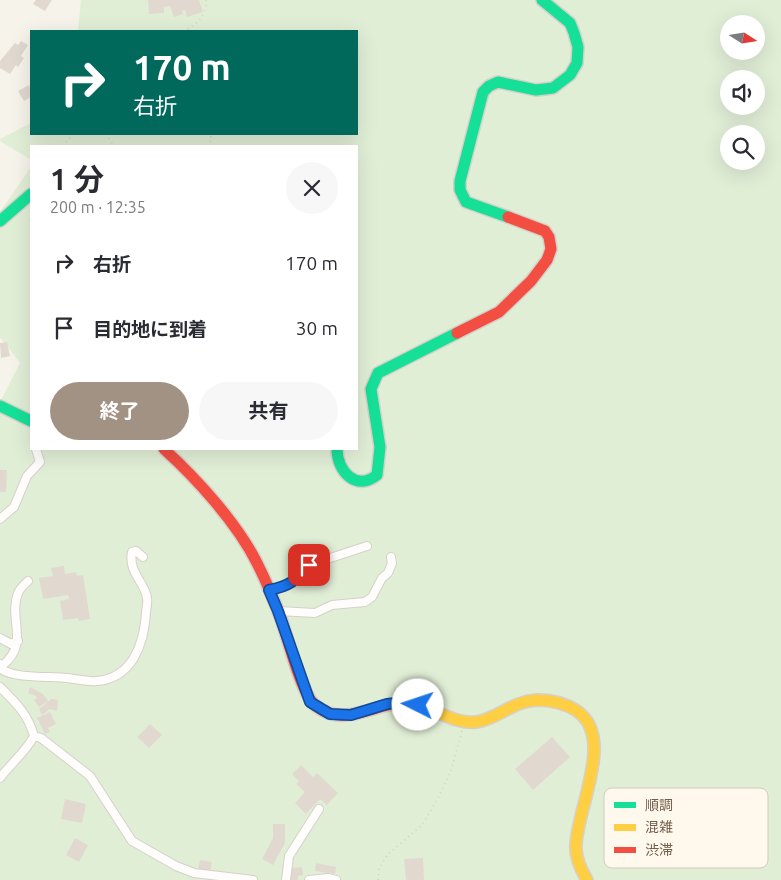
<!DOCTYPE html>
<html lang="ja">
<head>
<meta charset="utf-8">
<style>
	:root { --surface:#fff; --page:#f7f7f7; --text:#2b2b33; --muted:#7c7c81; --accent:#a29284 }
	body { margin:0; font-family:Ubuntu,"Noto Sans JP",sans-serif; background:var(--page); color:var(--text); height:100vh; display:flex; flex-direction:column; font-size:19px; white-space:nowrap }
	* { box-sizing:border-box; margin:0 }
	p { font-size:16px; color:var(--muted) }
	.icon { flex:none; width:28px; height:28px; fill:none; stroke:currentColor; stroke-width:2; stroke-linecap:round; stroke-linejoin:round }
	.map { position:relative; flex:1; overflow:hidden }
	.panel { position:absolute; left:30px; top:145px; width:328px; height:305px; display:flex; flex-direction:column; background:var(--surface); border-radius:0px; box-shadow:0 5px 20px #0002 }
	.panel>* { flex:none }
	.banner { position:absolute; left:30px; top:30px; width:328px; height:105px; border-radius:0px; box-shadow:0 5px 20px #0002; background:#00695c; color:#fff; overflow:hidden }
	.needle { width:32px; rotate:102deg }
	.controls { position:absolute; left:720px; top:15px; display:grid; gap:10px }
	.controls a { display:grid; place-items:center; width:45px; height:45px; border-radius:50%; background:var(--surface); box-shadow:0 5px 20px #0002; font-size:25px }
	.pin { position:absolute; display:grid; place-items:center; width:42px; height:42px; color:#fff; margin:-21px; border-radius:10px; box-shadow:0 2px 8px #0006 }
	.me { position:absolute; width:55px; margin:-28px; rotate:274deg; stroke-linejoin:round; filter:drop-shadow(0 0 4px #0008) }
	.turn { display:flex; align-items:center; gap:18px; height:105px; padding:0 20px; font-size:22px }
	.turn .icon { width:65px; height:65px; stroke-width:2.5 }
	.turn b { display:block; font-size:35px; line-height:42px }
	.round { display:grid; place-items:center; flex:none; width:52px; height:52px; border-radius:26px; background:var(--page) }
	.overview { display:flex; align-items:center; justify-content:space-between; height:85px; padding:0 20px }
	h1 { font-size:30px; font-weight:700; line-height:38px }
	.primary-button { display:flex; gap:10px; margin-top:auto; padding:10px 20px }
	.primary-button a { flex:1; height:58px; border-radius:30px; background:var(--accent); color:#fff; font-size:20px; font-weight:700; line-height:58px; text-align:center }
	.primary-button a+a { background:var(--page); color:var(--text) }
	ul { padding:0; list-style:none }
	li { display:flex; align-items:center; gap:15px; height:65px; padding:0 20px }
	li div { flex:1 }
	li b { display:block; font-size:19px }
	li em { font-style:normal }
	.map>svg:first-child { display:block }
	.green { fill:#e1eed6; fill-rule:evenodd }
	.building { fill:#e1d9d0 }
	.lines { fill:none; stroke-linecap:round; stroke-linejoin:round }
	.street-casing { stroke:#d6d0c9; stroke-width:10 }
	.fast-casing { stroke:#d6d0c9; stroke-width:14 }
	.slow-casing { stroke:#d6d0c9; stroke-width:14 }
	.jam-casing { stroke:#d6d0c9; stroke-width:14 }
	.path { stroke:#d8d1cb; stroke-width:2; stroke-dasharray:1 4; stroke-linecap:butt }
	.street { stroke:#fefdfc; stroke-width:8 }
	.fast { stroke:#16e098; stroke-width:11 }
	.slow { stroke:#ffcf43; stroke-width:11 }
	.jam { stroke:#f24e42; stroke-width:11 }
	.route-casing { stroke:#114b97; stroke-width:12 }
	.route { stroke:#1a73e8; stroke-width:9 }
	.key { fill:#fef9ec; stroke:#d5cabc; stroke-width:1 }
	.key-label { font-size:14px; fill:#745e4c }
</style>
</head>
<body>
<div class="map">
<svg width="781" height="880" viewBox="0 0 781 880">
	<rect width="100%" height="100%" fill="#f6f3eb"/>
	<path class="green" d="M81 0H781V880H0V402L20 363 0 337V212L31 167V449H356V146H31V160L0 141V139L31 123V134H356V31H78ZM729 24H756V51H729ZM729 79H756V106H729ZM729 134H756V161H729Z"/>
	<path class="building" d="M36 0H52L45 11 33 4Z
		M148 0H199L203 12 187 17 185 10 182 11 183 14 174 17 170 6 164 7V13L149 14Z
		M21 41 28 45 21 56 24 58 18 67 16 65 10 74 0 68V61L15 43 18 45Z
		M29 85 31 91V97L24 101 18 91Z
		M7 342 10 356 1 358 0 343Z
		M0 470H7L6 492H0Z
		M64 566 65 574 76 572 77 576 83 575 90 619 79 621 78 618 63 620 60 601 69 599 68 595 43 599 39 578 53 576 51 568Z
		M30 687 43 694 48 701 39 707 34 700 37 698 36 696 28 693Z
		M51 699 58 700 57 711 50 709 42 715 39 709Z
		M50 712 56 724 48 728 50 732 45 734 37 718Z
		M150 724 162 735 149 748 137 737Z
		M552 737 570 757 533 790 515 769Z
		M301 765 313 777 317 773 338 793 327 805 320 799 306 814 295 803 305 792 296 784 299 781 292 774Z
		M65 799 86 804 82 823 61 819Z
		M273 824H285V843L273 865 262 859 273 838Z
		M75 838 88 845 79 862 66 855Z
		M423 858 424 880H406L404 859Z
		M200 860 212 862 210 872 198 870Z
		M316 863 336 867 335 874 315 871Z
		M302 867 303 875 298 876V880H291L290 868Z"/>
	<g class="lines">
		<g class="street-casing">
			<path id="street" d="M0 519 14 507 27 476 40 462 36 449
				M269 589 284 587 296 580 309 565 367 546
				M279 611 315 613 332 605 365 602 372 597 382 578 388 573 392 563 391 557
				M0 638 11 644 18 641
				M0 664 3 665C30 643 8 619 18 593 20 588 25 584 28 581
				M0 668C12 679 50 676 67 678 76 679 88 682 97 681 133 678 144 643 146 613 146 609 148 603 147 598 145 582 128 573 132 552L136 551 143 557
				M0 687C16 703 28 714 34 736 26 752 11 763 0 778
				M34 736 41 738 90 776 132 841 176 866 194 873 253 880
				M286 880 289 856 319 809
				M309 880 328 878 336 880"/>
		</g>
		<g class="fast-casing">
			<path id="fast" d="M508 217 466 202 460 190V181L483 92 489 86 498 82 536 90 553 88 570 75 577 63 578 47 574 33 570 23 542 0
				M0 221 31 194
				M0 406 31 421
				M337 449C337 471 356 492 377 475L380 447 371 389 378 373 457 333"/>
		</g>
		<g class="slow-casing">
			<path id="slow" d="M388 705C399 703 411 702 422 706 440 712 456 724 476 722 498 719 512 701 537 700 550 700 565 703 577 711 615 737 578 806 576 844 575 856 581 870 587 880"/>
		</g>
		<g class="jam-casing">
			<path id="jam" d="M457 333 499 312 531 281 547 260 551 249 549 237 545 231 508 217
				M164 449C197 479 237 523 257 563 266 581 274 600 281 619 288 638 301 695 316 706 338 724 363 711 388 705"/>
		</g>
		<path class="path" d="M183 31C197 25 206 16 206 0
			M106 134 114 146
			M63 146 73 134
			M207 146 211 140V134
			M378 880 379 869 387 855 422 825 437 800 451 771 462 731"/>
		<use href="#street" class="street"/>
		<use href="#fast" class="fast"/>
		<use href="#slow" class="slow"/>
		<use href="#jam" class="jam"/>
	</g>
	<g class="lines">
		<g class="route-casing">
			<path id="route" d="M309 565C295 581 290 586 269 590L278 611 310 702 330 714 351 715 387 704 406 702 418 705"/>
		</g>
		<use href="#route" class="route"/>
	</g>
	<rect x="604" y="788" width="164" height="80" rx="8" class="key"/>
	<rect x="614" y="802" width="22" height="6" fill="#16e098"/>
	<rect x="614" y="824" width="22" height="7" fill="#ffcf43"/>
	<rect x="614" y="847" width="22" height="6" fill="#f24e42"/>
	<g class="key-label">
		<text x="645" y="810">順調</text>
		<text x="645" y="832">混雑</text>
		<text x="645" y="855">渋滞</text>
	</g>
</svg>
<div class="controls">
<a><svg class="needle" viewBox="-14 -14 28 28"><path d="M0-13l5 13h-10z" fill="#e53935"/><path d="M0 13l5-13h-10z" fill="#7c7c81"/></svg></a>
<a><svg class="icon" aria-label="sound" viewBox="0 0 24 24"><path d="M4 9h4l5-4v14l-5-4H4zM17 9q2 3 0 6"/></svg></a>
<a><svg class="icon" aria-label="search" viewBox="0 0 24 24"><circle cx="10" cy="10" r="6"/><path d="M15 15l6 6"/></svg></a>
</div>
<div class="pin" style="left:309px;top:565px;background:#d93025"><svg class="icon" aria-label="arrive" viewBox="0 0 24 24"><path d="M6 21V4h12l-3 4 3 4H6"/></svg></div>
<svg class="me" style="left:418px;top:705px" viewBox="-20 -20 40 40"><circle r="19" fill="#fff"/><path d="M0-13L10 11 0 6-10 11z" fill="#1a73e8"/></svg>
<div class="banner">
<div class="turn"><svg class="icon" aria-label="right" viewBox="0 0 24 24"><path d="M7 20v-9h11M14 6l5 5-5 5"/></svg><div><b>170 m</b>右折</div></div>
</div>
<section class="panel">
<div class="overview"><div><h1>1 分</h1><p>200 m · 12:35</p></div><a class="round"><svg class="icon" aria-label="close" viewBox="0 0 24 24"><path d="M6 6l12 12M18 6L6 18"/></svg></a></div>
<ul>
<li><svg class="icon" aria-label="right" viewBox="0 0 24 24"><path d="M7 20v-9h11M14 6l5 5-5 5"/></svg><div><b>右折</b></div><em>170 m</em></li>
<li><svg class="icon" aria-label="arrive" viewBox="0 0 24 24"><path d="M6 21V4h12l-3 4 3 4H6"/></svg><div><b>目的地に到着</b></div><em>30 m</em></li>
</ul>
<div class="primary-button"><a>終了</a><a>共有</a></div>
</section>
</div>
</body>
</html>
